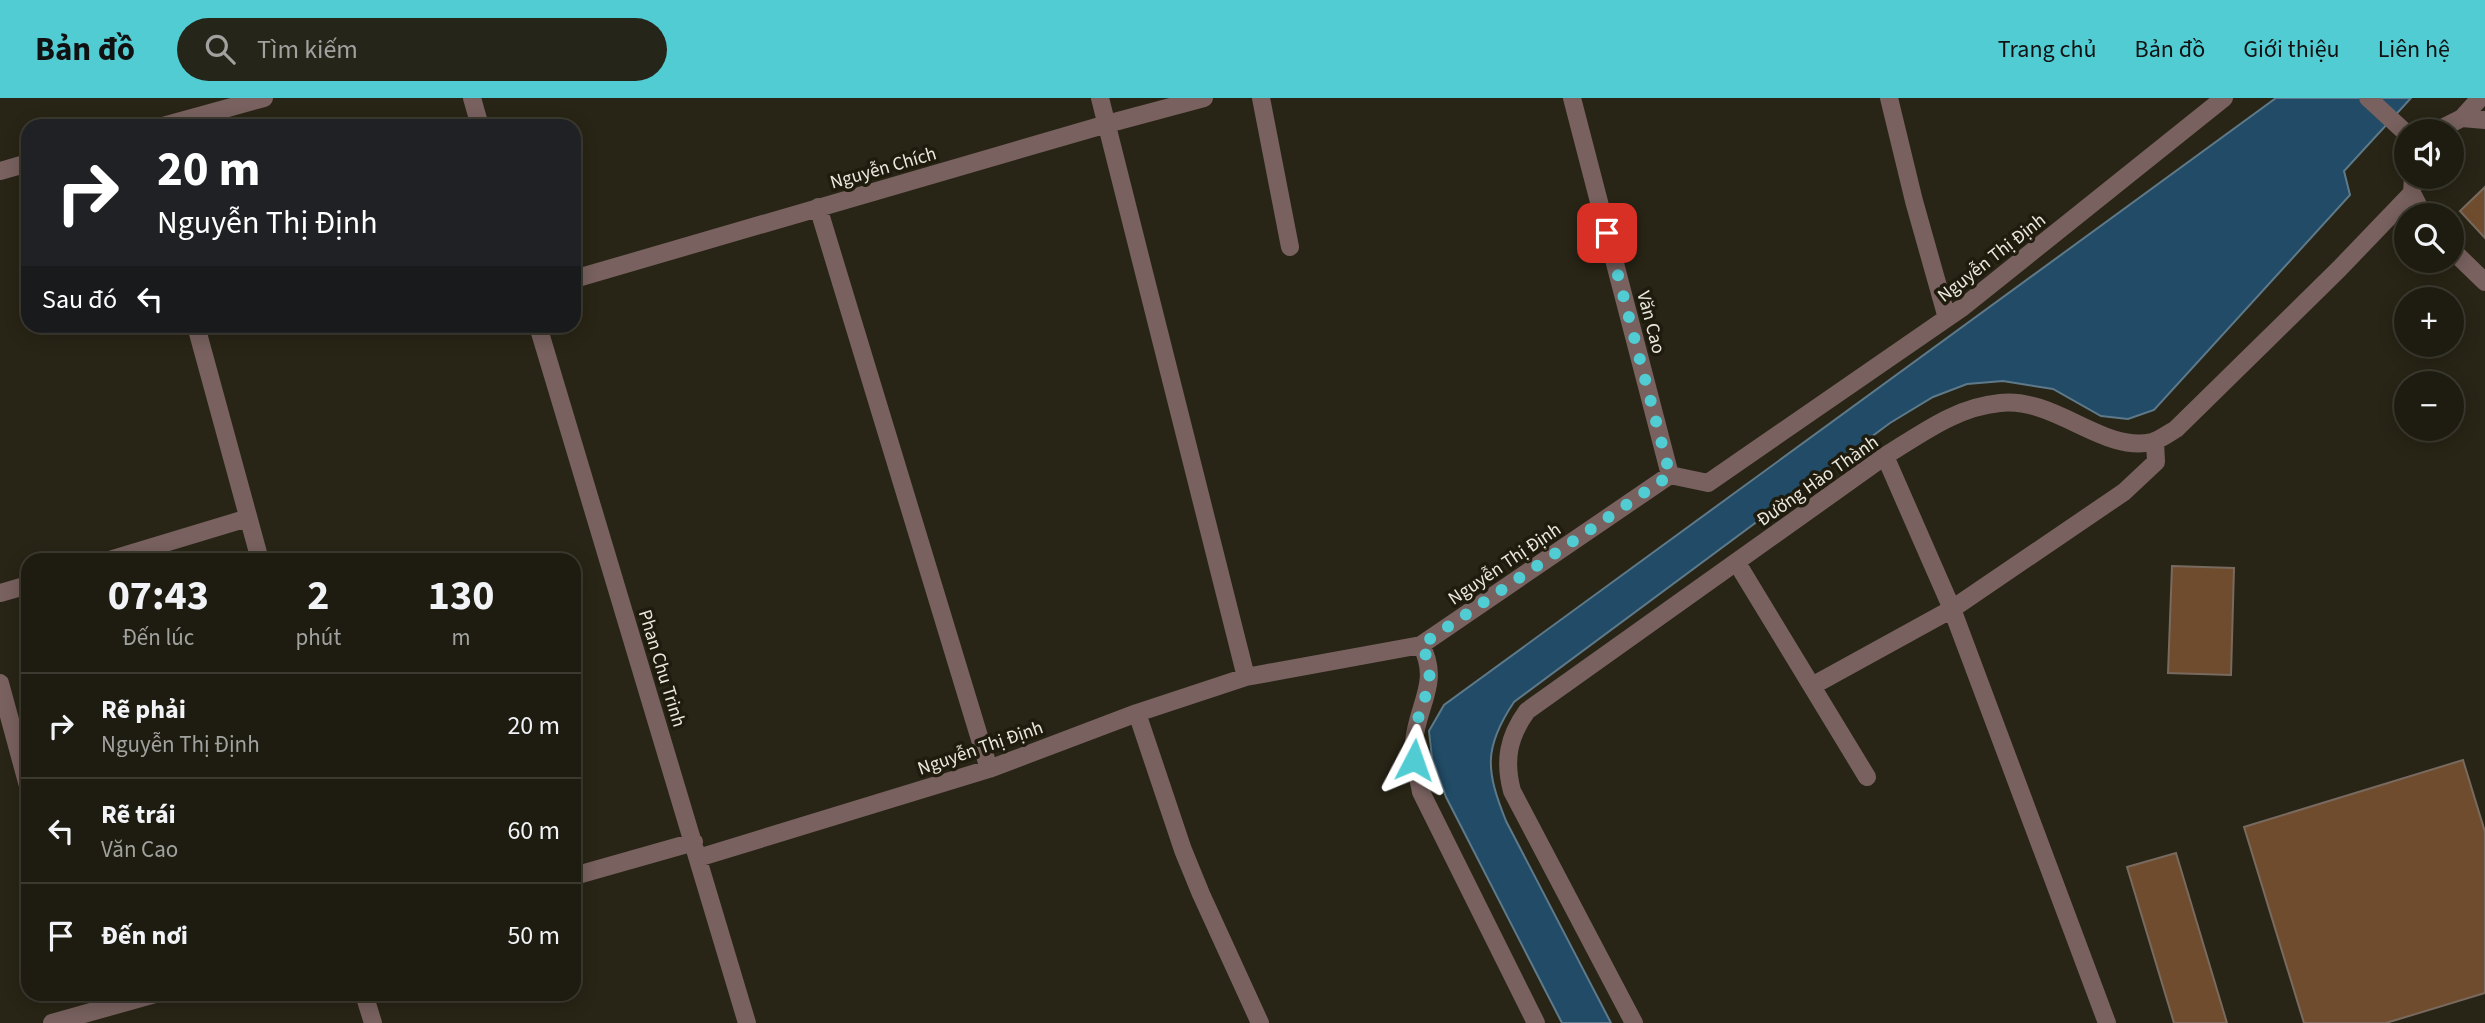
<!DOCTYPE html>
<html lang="vi">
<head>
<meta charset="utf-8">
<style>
	:root { --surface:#1e1c10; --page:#262519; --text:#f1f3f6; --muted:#a1a19f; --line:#3c3a30; --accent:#51ccd3 }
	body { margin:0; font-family:"Source Sans 3",sans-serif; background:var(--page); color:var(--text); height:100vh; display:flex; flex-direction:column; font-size:26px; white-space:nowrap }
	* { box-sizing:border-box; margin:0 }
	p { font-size:23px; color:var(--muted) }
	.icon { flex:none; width:38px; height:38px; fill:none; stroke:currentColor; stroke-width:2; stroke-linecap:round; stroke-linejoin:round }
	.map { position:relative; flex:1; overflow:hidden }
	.details { position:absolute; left:21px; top:455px; width:560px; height:448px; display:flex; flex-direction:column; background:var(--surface); border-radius:21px; box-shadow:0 4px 18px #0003,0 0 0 2px var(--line) }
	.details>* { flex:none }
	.guide { position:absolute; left:21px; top:21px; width:560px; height:214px; border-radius:21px; box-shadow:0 4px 18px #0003,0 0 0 2px var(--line); background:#202124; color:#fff; overflow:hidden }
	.buttons { position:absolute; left:2394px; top:21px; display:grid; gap:14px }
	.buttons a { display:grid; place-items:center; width:70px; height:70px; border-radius:50%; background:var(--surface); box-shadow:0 4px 18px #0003,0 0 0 2px var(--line); font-size:35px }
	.pin { position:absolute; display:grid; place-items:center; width:60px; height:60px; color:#fff; margin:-30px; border-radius:14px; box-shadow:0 4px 10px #0006 }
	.me { position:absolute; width:77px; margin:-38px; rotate:4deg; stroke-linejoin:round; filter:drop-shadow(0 0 5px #0008) }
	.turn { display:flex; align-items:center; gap:24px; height:147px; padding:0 21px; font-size:32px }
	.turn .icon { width:91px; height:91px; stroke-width:2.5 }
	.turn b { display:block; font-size:49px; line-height:60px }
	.then { display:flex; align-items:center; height:66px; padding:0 21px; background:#0003; gap:14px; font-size:26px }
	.eta { display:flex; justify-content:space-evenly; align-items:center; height:119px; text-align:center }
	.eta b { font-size:42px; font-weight:700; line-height:49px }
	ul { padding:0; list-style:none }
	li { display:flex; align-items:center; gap:21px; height:105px; padding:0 21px; border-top:2px solid var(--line) }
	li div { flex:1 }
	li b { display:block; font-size:26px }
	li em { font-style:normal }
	header { display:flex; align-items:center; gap:42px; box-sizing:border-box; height:98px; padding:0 35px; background:var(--accent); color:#111 }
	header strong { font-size:33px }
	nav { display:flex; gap:38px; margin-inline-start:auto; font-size:24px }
	.search { width:490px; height:63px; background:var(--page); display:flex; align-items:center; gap:18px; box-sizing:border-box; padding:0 24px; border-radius:38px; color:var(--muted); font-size:26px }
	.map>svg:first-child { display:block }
	.water { fill:#214b66; stroke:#5e7a8a; stroke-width:2 }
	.building { fill:#704c2e; stroke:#786a5e; stroke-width:2 }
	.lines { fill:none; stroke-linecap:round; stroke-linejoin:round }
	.minor { stroke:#78615f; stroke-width:18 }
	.route { stroke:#51ccd3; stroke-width:12; stroke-dasharray:0 21.6 }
	.labels { text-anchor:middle; stroke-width:7; stroke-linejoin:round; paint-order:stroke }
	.street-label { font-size:19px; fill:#ebe9df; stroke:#1f1b0d }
</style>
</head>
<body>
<header>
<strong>Bản đồ</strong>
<div class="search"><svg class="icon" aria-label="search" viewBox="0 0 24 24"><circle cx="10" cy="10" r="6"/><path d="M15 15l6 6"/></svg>Tìm kiếm</div>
<nav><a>Trang chủ</a><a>Bản đồ</a><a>Giới thiệu</a><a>Liên hệ</a></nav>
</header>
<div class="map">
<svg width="2485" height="925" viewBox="0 0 2485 925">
	<rect width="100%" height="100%" fill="#282516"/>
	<path class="water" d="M2276 0H2411L2344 73 2350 97 2154 312 2128 321 2101 318 2053 291 2003 283 1967 286 1933 299 1890 325 1514 604C1483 650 1486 673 1506 723L1611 925H1562L1446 699 1432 660 1429 633 1444 607Z"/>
	<path class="building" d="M2485 89V140L2460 113Z
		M2172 468 2234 470 2231 577 2168 575Z
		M2463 662 2485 734V895L2386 925H2304L2244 729Z
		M2176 755 2227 925H2174L2127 769Z"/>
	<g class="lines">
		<path class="minor" d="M472 0 480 28
			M1100 0 1246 579
			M1261 0 1290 149
			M1572 0 1670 377
			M1889 0 1914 103 1947 220
			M2368 0 2406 35
			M2462 20 2480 0
			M163 28 264 0
			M2436 33 2462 20 2485 22
			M0 73 28 65
			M2413 79 2412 95 2423 117
			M818 109 989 671
			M2452 152 2485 184
			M574 181 1107 26 1204 0
			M196 228 260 462
			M538 228 747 925
			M1885 358 1952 511 2107 925
			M109 462 248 420
			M1737 465 1867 679
			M0 495 28 487
			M1421 547C1441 584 1417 607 1414 644 1412 661 1418 677 1421 694L1536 925
			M0 585 28 688
			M1812 588 1952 511 2124 394 2156 364 2155 343
			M1137 615 1183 752 1201 796 1260 925
			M698 760 989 671 1137 615 1246 579 1421 547 1670 377 1708 385 1963 209 2224 0
			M574 778 694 744
			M364 896 373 925
			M52 925 155 896
			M1634 925 1512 693C1504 663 1508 639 1527 613L1885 358C1921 336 1956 309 2000 305 2056 299 2102 355 2152 344 2160 342 2169 335 2176 331L2339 171 2412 95"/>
	</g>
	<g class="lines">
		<path class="route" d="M1414 662C1414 650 1414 640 1416 628 1424 596 1439 579 1421 547L1670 377 1607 135"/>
	</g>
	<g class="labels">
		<g class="street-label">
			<text transform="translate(883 69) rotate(-16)" y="7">Nguyễn Chích</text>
			<text transform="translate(1991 159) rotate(-38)" y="7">Nguyễn Thị Định</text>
			<text transform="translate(1652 224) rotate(75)" y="7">Văn Cao</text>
			<text transform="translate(1817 382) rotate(-35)" y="7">Đường Hào Thành</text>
			<text transform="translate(1504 465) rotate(-34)" y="7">Nguyễn Thị Định</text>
			<text transform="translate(663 570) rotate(73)" y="7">Phan Chu Trinh</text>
			<text transform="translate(980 649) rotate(-19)" y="7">Nguyễn Thị Định</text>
		</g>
	</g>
</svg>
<div class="buttons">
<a><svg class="icon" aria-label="sound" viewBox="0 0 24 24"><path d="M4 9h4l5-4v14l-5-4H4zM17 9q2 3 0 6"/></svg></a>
<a><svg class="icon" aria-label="search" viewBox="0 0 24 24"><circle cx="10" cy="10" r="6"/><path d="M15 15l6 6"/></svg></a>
<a>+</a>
<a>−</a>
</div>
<div class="pin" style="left:1607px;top:135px;background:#d93025"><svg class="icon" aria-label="arrive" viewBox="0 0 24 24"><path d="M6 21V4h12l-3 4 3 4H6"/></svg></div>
<svg class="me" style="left:1414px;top:662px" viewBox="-20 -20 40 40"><path d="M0-17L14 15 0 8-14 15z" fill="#51ccd3" stroke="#fff" stroke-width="4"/></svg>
<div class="guide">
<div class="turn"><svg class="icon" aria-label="right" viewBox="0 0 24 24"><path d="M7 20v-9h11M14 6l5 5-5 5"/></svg><div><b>20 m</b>Nguyễn Thị Định</div></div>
<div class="then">Sau đó<svg class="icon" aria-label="left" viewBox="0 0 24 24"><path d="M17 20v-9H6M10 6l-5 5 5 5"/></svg></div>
</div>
<section class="details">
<div class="eta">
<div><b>07:43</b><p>Đến lúc</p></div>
<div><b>2</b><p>phút</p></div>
<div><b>130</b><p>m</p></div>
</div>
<ul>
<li><svg class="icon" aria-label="right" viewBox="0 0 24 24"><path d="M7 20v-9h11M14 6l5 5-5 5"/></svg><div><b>Rẽ phải</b><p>Nguyễn Thị Định</p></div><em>20 m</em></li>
<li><svg class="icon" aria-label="left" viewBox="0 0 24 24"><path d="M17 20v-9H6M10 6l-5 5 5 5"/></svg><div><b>Rẽ trái</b><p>Văn Cao</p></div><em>60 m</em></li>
<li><svg class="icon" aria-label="arrive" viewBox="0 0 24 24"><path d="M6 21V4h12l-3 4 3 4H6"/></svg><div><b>Đến nơi</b></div><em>50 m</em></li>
</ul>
</section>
</div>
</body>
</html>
